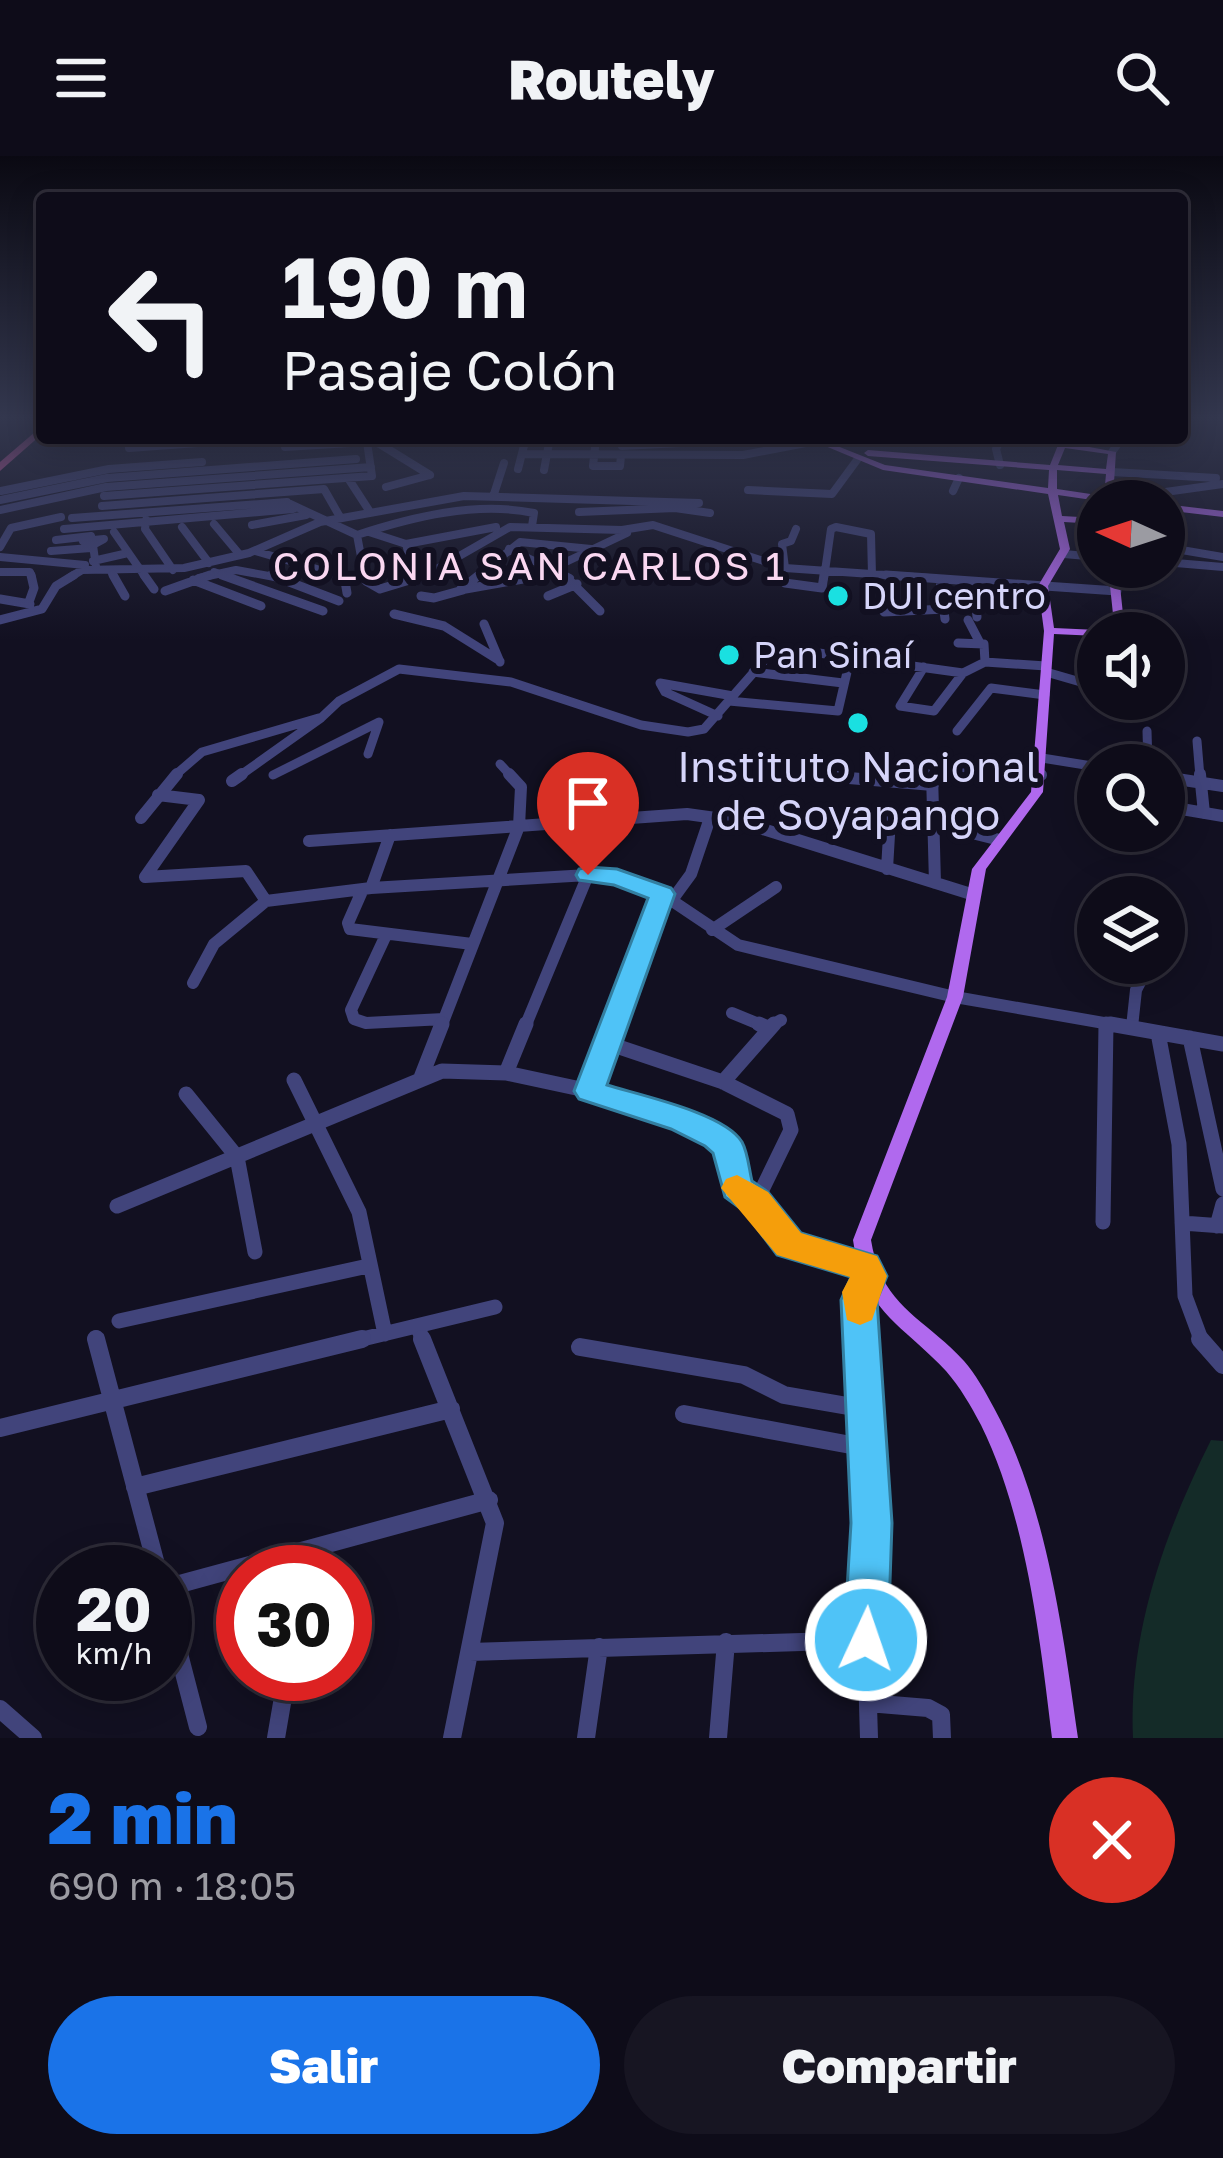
<!DOCTYPE html>
<html lang="es">
<head>
<meta charset="utf-8">
<style>
	:root { --surface:#0e0c19; --page:#171522; --text:#f1f3f6; --muted:#9b9ba2; --line:#2e2c38; --accent:#1a73e8 }
	body { margin:0; font-family:"Golos Text",sans-serif; background:var(--page); color:var(--text); height:100vh; display:flex; flex-direction:column; font-size:45px; white-space:nowrap }
	* { box-sizing:border-box; margin:0 }
	p { font-size:39px; color:var(--muted) }
	.icon { flex:none; width:66px; height:66px; fill:none; stroke:currentColor; stroke-width:2; stroke-linecap:round; stroke-linejoin:round }
	.map { position:relative; height:1582px; overflow:hidden }
	.panel { display:flex; flex-direction:column; background:var(--surface); flex:1 }
	.panel>* { flex:none }
	.banner { position:absolute; left:36px; top:36px; width:1152px; height:252px; border-radius:12px; box-shadow:0 6px 30px #0003,0 0 0 3px var(--line); background:#0e0c19; color:var(--text); overflow:hidden }
	.needle { width:78px; rotate:273deg }
	.fabs { position:absolute; left:1077px; top:324px; display:grid; gap:24px }
	.fabs a { display:grid; place-items:center; width:108px; height:108px; border-radius:50%; background:var(--surface); box-shadow:0 6px 30px #0003,0 0 0 3px var(--line); font-size:60px }
	.speed { position:absolute; left:36px; top:1389px; display:flex; gap:24px; font-size:60px; font-weight:700; text-align:center }
	.speed>* { display:grid; place-content:center; width:156px; height:156px; border-radius:50%; background:var(--surface); box-shadow:0 6px 30px #0003,0 0 0 3px var(--line); line-height:1 }
	.speed small { font-size:30px; font-weight:400 }
	.speed .limit { border:18px solid #d22; background:#fff; color:#111 }
	.pin { position:absolute; display:grid; place-items:center; width:102px; height:102px; color:#fff; margin:-123px -51px; border-radius:50% 50% 50% 0; rotate:-45deg; box-shadow:0 0 12px #0007 }
	.pin .icon { rotate:45deg }
	.me { position:absolute; width:132px; margin:-66px; rotate:3deg; stroke-linejoin:round; filter:drop-shadow(0 0 9px #0008) }
	.turn { display:flex; align-items:center; gap:42px; height:252px; padding:0 48px; font-size:54px }
	.turn .icon { width:156px; height:156px; stroke-width:2.5 }
	.turn b { display:block; font-size:84px; line-height:102px }
	.round { display:grid; place-items:center; flex:none; width:126px; height:126px; border-radius:63px; background:var(--page) }
	.head { display:flex; align-items:center; justify-content:space-between; height:204px; padding:0 48px }
	h1 { font-size:72px; font-weight:800; line-height:90px; color:var(--accent) }
	.cta { display:flex; gap:24px; margin-top:auto; padding:24px 48px }
	.cta a { flex:1; height:138px; border-radius:72px; background:var(--accent); color:#fff; font-size:48px; font-weight:800; line-height:138px; text-align:center }
	.cta a+a { background:var(--page); color:var(--text) }
	header { display:flex; justify-content:space-between; align-items:center; height:156px; padding:0 48px; background:var(--surface); font-size:54px; font-weight:800 }
	.map>svg:first-child { display:block }
	.green { fill:#142b28 }
	.lines { fill:none; stroke-linecap:round; stroke-linejoin:round }
	.minor-far4 { stroke:#41447b; stroke-width:8 }
	.minor-far3 { stroke:#41447b; stroke-width:9 }
	.minor-far2 { stroke:#41447b; stroke-width:12 }
	.minor-far1 { stroke:#41447b; stroke-width:15 }
	.minor { stroke:#41447b; stroke-width:18 }
	.major { fill:#b069ee; fill-rule:evenodd }
	.highway { fill:#ec5eb0; fill-rule:evenodd }
	.route { fill:#4fc3f7; stroke:#337fa1; stroke-width:3 }
	.slow { fill:#f59e0b }
	.poi-dot { fill:#1ae0e1; stroke:#121021; stroke-width:4.5 }
	.labels { text-anchor:middle; stroke-width:12; stroke-linejoin:round; paint-order:stroke }
	.far-poi-label { font-size:36px; fill:#d6d5fa; stroke:#121021; text-anchor:start }
	.far-neighbourhood-label { font-size:39px; letter-spacing:3px; fill:#fad7f1; stroke:#121021 }
	.poi-label { font-size:42px; fill:#d6d5fa; stroke:#121021 }
</style>
</head>
<body>
<header><svg class="icon" aria-label="menu" viewBox="0 0 24 24"><path d="M4 6h16M4 12h16M4 18h16"/></svg>Routely<svg class="icon" aria-label="search" viewBox="0 0 24 24"><circle cx="10" cy="10" r="6"/><path d="M15 15l6 6"/></svg></header>
<div class="map">
<svg width="1223" height="1582" viewBox="0 0 1223 1582">
	<rect width="100%" height="100%" fill="#121021"/>
	<path class="green" d="M1211 1284 1223 1285V1582H1133C1128 1478 1165 1376 1211 1284Z"/>
	<g class="lines">
		<path class="minor-far4" d="M370 282 430 319
			M556 282 597 283
			M596 282 593 310H620L621 300
			M908 282 961 287
			M622 290 779 282
			M129 292 198 287
			M1112 296 1122 282
			M522 298 743 299 816 285
			M1000 309 996 293 1001 282
			M518 313 526 282
			M544 314 550 282
			M1112 316 1216 322
			M348 322 370 356
			M386 331 430 319
			M748 334 832 338 857 304
			M1 335 109 313 202 306
			M953 335 959 322
			M104 340 372 320 367 286 285 291
			M493 341 504 307
			M0 344 107 322 356 303
			M1108 344 1223 328
			M288 347 357 379
			M102 350 324 333 340 361
			M0 354 106 331 371 311
			M579 356 675 352 710 357
			M72 362 287 346
			M146 364 145 373 173 414
			M214 368 240 399
			M252 369 306 359
			M182 371 209 407
			M64 373 293 353
			M114 376 146 422
			M369 376 406 388 415 422
			M357 379 365 422
			M357 379C412 361 476 345 534 357L532 370
			M104 383 93 389 83 385Z
			M56 384 91 380
			M406 388 496 371
			M93 389 96 411
			M0 391 11 372 61 361
			M1164 391 1223 401
			M509 393 570 422
			M51 395 91 392
			M255 395 348 422
			M1064 398 1098 401
			M0 401 85 409
			M93 405 128 397
			M1164 406 1223 411
			M785 412 782 388 791 385 796 373
			M110 414 115 422
			M0 416H30L32 422
			M214 416 231 422
			M69 422 82 414 184 412 249 397 320 366 464 340 699 347
			M199 422 236 414 280 422
			M421 422 510 371 622 374 653 369 785 412 929 422
			M475 422 520 386 591 393
			M532 422 627 377
			M824 422 831 373 836 371 871 378 872 419"/>
		<path class="minor-far3" d="M113 419 125 440
			M144 419 154 433
			M222 419 323 455
			M271 419 339 445
			M344 419 347 437
			M365 419 366 425 380 433 426 419
			M414 419 416 425
			M564 419 600 455
			M886 419 1117 435
			M193 424 261 450
			M940 424 945 463
			M974 426 977 461
			M785 427 822 432 824 419
			M460 434 546 419
			M460 434 479 419
			M165 435 210 419
			M421 440 434 442 463 434
			M548 440 577 428
			M0 443 30 448
			M29 446 34 432 31 419
			M884 456 945 453
			M394 458 444 470 500 505
			M0 464 42 453 56 430 74 419
			M968 464 980 487
			M484 468 500 506
			M958 487 984 488 985 506
			M924 511 900 550 934 555 963 517
			M753 516 843 527
			M1046 516 1098 531
			M729 545 838 555 851 499
			M718 560 665 536 660 527 733 540
			M957 575 991 532 1045 539
			M1147 575 1148 609
			M1197 585 1200 621
			M1042 602 1098 611
			M500 608 512 621
			M273 619 379 566 368 598
			M173 621 202 596 322 561 339 545 399 513 511 526 641 569 688 576 704 573 769 499 790 493 963 517 985 506 1046 510
			M238 621 321 562
			M932 621 945 610 1041 619"/>
		<path class="minor-far2" d="M932 618 935 727
			M1029 618 1041 619
			M1200 618 1204 657
			M837 621 933 629
			M1164 621 1223 630
			M232 625 242 618
			M1164 650 1223 660
			M855 657 936 668 1000 684
			M141 662 177 618
			M309 685 687 658 737 665 971 738
			M887 713 890 662
			M145 721 246 715 266 745
			M145 721 199 644 158 639
			M371 732 390 679
			M363 733 348 767 350 773 472 788
			M672 744 691 718 710 662
			M712 774 776 731
			M386 779 351 854 354 863 366 867 444 863
			M1164 784 1178 760
			M193 827 214 788 266 745 371 732 588 719 617 721 662 738 738 789 955 841 1127 871
			M732 857 766 871
			M441 871 519 670 521 631 509 618
			M525 871 588 719
			M613 871 662 738
			M769 871 781 864
			M1132 871 1136 834 1150 807"/>
		<path class="minor-far1" d="M759 868 768 872
			M1110 868 1223 888
			M1158 877 1179 988 1185 1140 1202 1186
			M1190 882 1223 1033
			M607 887 723 926 787 958 791 974 756 1046
			M506 917 526 868
			M294 924 359 1056 385 1178
			M420 924 442 868
			M723 926 774 868
			M590 935 614 868
			M186 938 237 1001 255 1096
			M117 1050 442 915 506 917 590 935 682 964 728 990 737 1032 756 1046 789 1088 865 1110
			M1103 1066 1106 868
			M1182 1067 1223 1070
			M1217 1070 1223 1048
			M119 1165 368 1110
			M417 1170 424 1186
			M96 1182 97 1186
			M350 1186 495 1151
			M861 1186 859 1144 869 1120"/>
		<path class="minor" d="M96 1183 158 1416
			M422 1183 495 1367 452 1582
			M861 1183 872 1383 866 1484 869 1582
			M1200 1183 1223 1209
			M580 1191 744 1219 784 1239 865 1253
			M684 1258 867 1292
			M0 1272 362 1183
			M135 1331 451 1253
			M313 1416 320 1392
			M165 1432 489 1344
			M165 1444 198 1571
			M470 1496 866 1484
			M868 1547 928 1552 941 1559 942 1582
			M0 1553 33 1582
			M276 1582 287 1518
			M586 1582 599 1491
			M718 1582 726 1486"/>
		<path class="major" d="M806 282H817L885 309 1048 332 1049 314 868 300 864 297 868 294 1050 309 1058 289 1064 282H1072L1068 287 1116 296 1113 342 1123 345H1099L1058 339 1062 360 1098 362V368L1064 366 1070 393 1048 430 1054 472 1098 474 1103 477H1098V480L1054 478 1043 636 986 713 963 841 871 1084C882 1152 923 1160 964 1205 976 1219 985 1235 994 1252 1046 1346 1063 1476 1078 1582H1052C1040 1482 1026 1360 981 1269 971 1250 960 1231 946 1215 902 1168 863 1155 853 1084L947 841 972 713 1031 636 1044 475 1038 430 1060 393 1048 338 883 314ZM1065 292 1108 298 1106 313 1058 309ZM1057 314 1106 318 1104 340 1057 333Z
			M1164 348 1223 355V361L1164 354Z
			M1108 411H1118L1125 477H1115Z"/>
		<path class="highway" d="M42 270V278L0 315V306Z"/>
	</g>
	<linearGradient id="sky" x2="0" y2="1"><stop stop-color="#0a0912"/><stop offset="0.54" stop-color="#33374e"/><stop offset="1" stop-color="#33374e" stop-opacity="0"/></linearGradient>
	<rect width="1223" height="484" fill="url(#sky)"/>
	<path class="route" d="M588 711 617 713 671 732 675 738 607 929C639 939 725 957 742 986 748 997 749 1013 752 1025L768 1036 801 1077 877 1100 887 1120 877 1144 892 1367 888 1484 882 1500 866 1506 851 1500 844 1484 851 1367 841 1144 851 1121 777 1099 744 1055 725 1041 713 997 705 990 671 973 579 943 574 935 648 742 614 729 579 724 576 719 579 713Z"/>
	<path class="slow" d="M737 1019 768 1036 801 1077 877 1100 887 1120 872 1164 860 1169 847 1164 842 1136 850 1121 777 1099 721 1032 726 1023Z"/>
	<g class="poi-dot">
		<circle cx="838" cy="440" r="12"/>
		<circle cx="729" cy="499" r="12"/>
		<circle cx="858" cy="567" r="12"/>
	</g>
	<g class="labels">
		<g class="far-poi-label">
			<text x="862" y="453">DUI centro</text>
			<text x="753" y="512">Pan Sinaí</text>
		</g>
		<g class="far-neighbourhood-label">
			<text x="530" y="424">COLONIA SAN CARLOS 1</text>
		</g>
		<g class="poi-label">
			<text x="858" y="626">Instituto Nacional<tspan x="858" dy="48">de Soyapango</tspan></text>
		</g>
	</g>
</svg>
<div class="fabs">
<a><svg class="needle" viewBox="-14 -14 28 28"><path d="M0-13l5 13h-10z" fill="#e53935"/><path d="M0 13l5-13h-10z" fill="#9b9ba2"/></svg></a>
<a><svg class="icon" aria-label="sound" viewBox="0 0 24 24"><path d="M4 9h4l5-4v14l-5-4H4zM17 9q2 3 0 6"/></svg></a>
<a><svg class="icon" aria-label="search" viewBox="0 0 24 24"><circle cx="10" cy="10" r="6"/><path d="M15 15l6 6"/></svg></a>
<a><svg class="icon" aria-label="layers" viewBox="0 0 24 24"><path d="M12 4l9 5-9 5-9-5zM3 14l9 5 9-5"/></svg></a>
</div>
<div class="speed"><div>20<small>km/h</small></div><div class="limit">30</div></div>
<div class="pin" style="left:588px;top:719px;background:#d93025"><svg class="icon" aria-label="arrive" viewBox="0 0 24 24"><path d="M6 21V4h12l-3 4 3 4H6"/></svg></div>
<svg class="me" style="left:866px;top:1484px" viewBox="-20 -20 40 40"><circle r="17" fill="#4fc3f7" stroke="#fff" stroke-width="3"/><path d="M0-11L8 9 0 5-8 9z" fill="#fff"/></svg>
<div class="banner">
<div class="turn"><svg class="icon" aria-label="left" viewBox="0 0 24 24"><path d="M17 20v-9H6M10 6l-5 5 5 5"/></svg><div><b>190 m</b>Pasaje Colón</div></div>
</div>
</div>
<section class="panel">
<div class="head"><div><h1>2 min</h1><p>690 m · 18:05</p></div><a class="round" style="background:#d93025;color:#fff"><svg class="icon" aria-label="close" viewBox="0 0 24 24"><path d="M6 6l12 12M18 6L6 18"/></svg></a></div>
<div class="cta"><a>Salir</a><a>Compartir</a></div>
</section>
</body>
</html>
